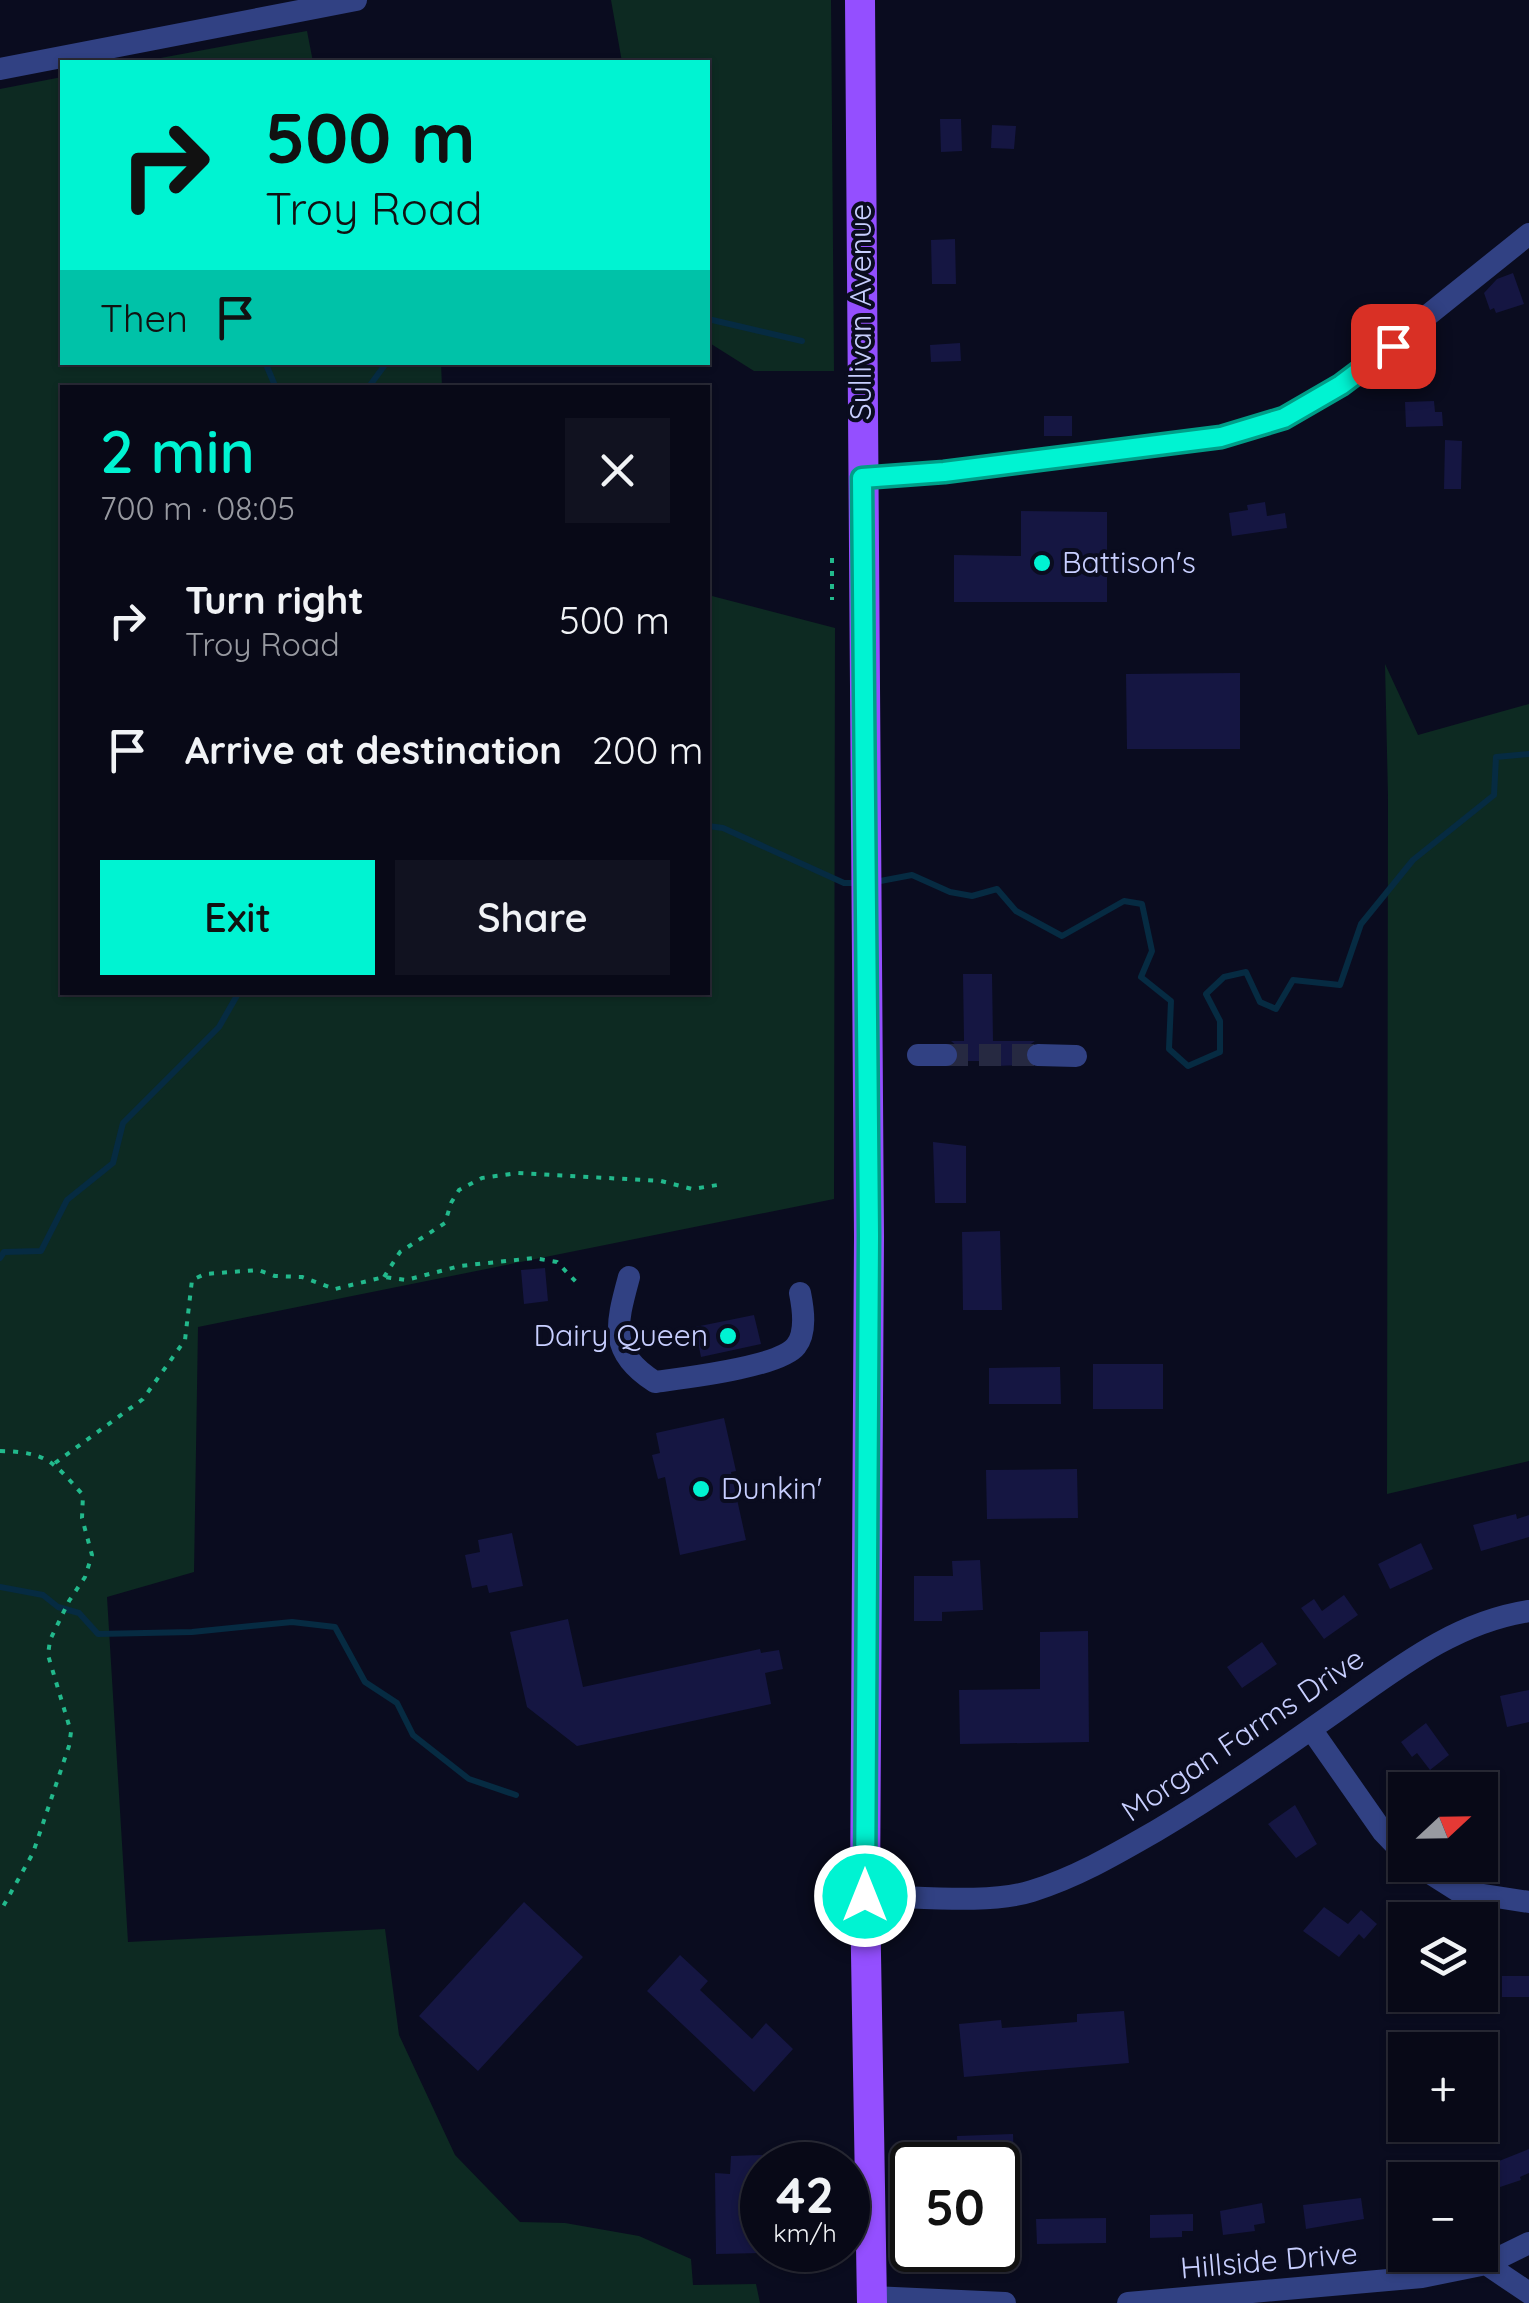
<!DOCTYPE html>
<html lang="en">
<head>
<meta charset="utf-8">
<style>
	:root { --surface:#080917; --page:#111220; --text:#f1f3f6; --muted:#989aa1; --line:#292a36; --accent:#00f3d2 }
	body { margin:0; font-family:Quicksand,sans-serif; background:var(--page); color:var(--text); height:100vh; display:flex; flex-direction:column; font-size:38px; white-space:nowrap }
	* { box-sizing:border-box; margin:0 }
	p { font-size:32px; color:var(--muted) }
	.icon { flex:none; width:55px; height:55px; fill:none; stroke:currentColor; stroke-width:2; stroke-linecap:round; stroke-linejoin:round }
	.map { position:relative; flex:1; overflow:hidden }
	.sheet { position:absolute; left:60px; top:385px; width:650px; height:610px; display:flex; flex-direction:column; background:var(--surface); border-radius:0px; box-shadow:0 2px 8px #0004,0 0 0 2px var(--line) }
	.sheet>* { flex:none }
	.hud { position:absolute; left:60px; top:60px; width:650px; height:305px; border-radius:0px; box-shadow:0 2px 8px #0004,0 0 0 2px var(--line); background:#00f3d2; color:#111; overflow:hidden }
	.needle { width:65px; rotate:68deg }
	.fabs { position:absolute; left:1388px; top:1772px; display:grid; gap:20px }
	.fabs a { display:grid; place-items:center; width:110px; height:110px; border-radius:0px; background:var(--surface); box-shadow:0 2px 8px #0004,0 0 0 2px var(--line); font-size:50px }
	.speed { position:absolute; left:740px; top:2142px; display:flex; gap:20px; font-size:50px; font-weight:700; text-align:center }
	.speed>* { display:grid; place-content:center; width:130px; height:130px; border-radius:50%; background:var(--surface); box-shadow:0 2px 8px #0004,0 0 0 2px var(--line); line-height:1 }
	.speed small { font-size:25px; font-weight:400 }
	.speed .limit { border:5px solid #111; border-radius:15px; background:#fff; color:#111 }
	.pin { position:absolute; display:grid; place-items:center; width:85px; height:85px; color:#fff; margin:-42px; border-radius:20px; box-shadow:0 5px 15px #0006 }
	.me { position:absolute; width:110px; margin:-55px; rotate:0deg; stroke-linejoin:round; filter:drop-shadow(0 0 8px #0008) }
	.turn { display:flex; align-items:center; gap:35px; height:210px; padding:0 40px; font-size:45px }
	.turn .icon { width:130px; height:130px; stroke-width:2.5 }
	.turn b { display:block; font-size:70px; line-height:85px }
	.then { display:flex; align-items:center; height:95px; padding:0 40px; background:#0003; gap:20px; font-size:38px }
	.round { display:grid; place-items:center; flex:none; width:105px; height:105px; border-radius:0px; background:var(--page) }
	.headline { display:flex; align-items:center; justify-content:space-between; height:170px; padding:0 40px }
	h1 { font-size:60px; font-weight:600; line-height:75px; color:var(--accent) }
	.cta { display:flex; gap:20px; margin-top:auto; padding:20px 40px }
	.cta a { flex:1; height:115px; border-radius:0px; background:var(--accent); color:#111; font-size:40px; font-weight:600; line-height:115px; text-align:center }
	.cta a+a { background:var(--page); color:var(--text) }
	ul { padding:0; list-style:none }
	li { display:flex; align-items:center; gap:30px; height:130px; padding:0 40px }
	li div { flex:1 }
	li b { display:block; font-size:38px }
	li em { font-style:normal }
	.map>svg:first-child { display:block }
	.green { fill:#0d2a22 }
	.lines { fill:none; stroke-linecap:round; stroke-linejoin:round }
	.stream { stroke:#062b42; stroke-width:6 }
	.building { fill:#151642 }
	.minor-tunnel { stroke:#262941; stroke-width:22; stroke-dasharray:22 11; stroke-linecap:butt }
	.path { stroke:#22b98c; stroke-width:4; stroke-dasharray:5 8; stroke-linecap:butt }
	.minor { stroke:#314183; stroke-width:22 }
	.major { stroke:#944fff; stroke-width:30 }
	.route-casing { stroke:#009e88; stroke-width:25 }
	.route { stroke:#00f3d2; stroke-width:18 }
	.poi-dot { fill:#00f3d2; stroke:#0a0c1f; stroke-width:4 }
	.labels { text-anchor:middle; stroke-width:8; stroke-linejoin:round; paint-order:stroke }
	.street-label { font-size:30px; fill:#c8cfff; stroke:#0a0c1f }
	.poi-label { font-size:30px; fill:#c8cfff; stroke:#0a0c1f; text-anchor:start }
</style>
</head>
<body>
<div class="map">
<svg width="1529" height="2303" viewBox="0 0 1529 2303">
	<rect width="100%" height="100%" fill="#0a0c1f"/>
	<path class="green" d="M611 0H831L834 371H754L708 342V62H622Z
		M307 31 313 62H139L284 35Z
		M62 77V362L441 363 442 387 62 388V992H708V595L835 628 834 1199 198 1327 194 1572 107 1597 128 1942 385 1929 399 2035 455 2155 520 2222 565 2223 639 2236 691 2259 693 2285 756 2284 760 2303H0V89Z
		M1385 664 1418 735 1529 704V1461L1387 1494 1388 796Z"/>
	<g class="lines">
		<path class="stream" d="M708 319 802 341
			M265 362 276 388
			M368 388 387 362
			M708 826 723 828 844 883H858
			M875 882 912 875 950 892 972 896 997 889 1016 911 1062 936 1124 901 1142 904 1152 951 1141 977 1171 1001 1169 1049 1188 1066 1220 1052V1021L1206 994 1224 977 1246 972 1260 1002 1276 1009 1293 980 1340 985 1361 924 1413 860 1494 795 1496 757 1529 754
			M0 1258 4 1252 41 1251 67 1200 113 1163 123 1123 219 1027 239 992
			M0 1587 43 1595 58 1607 79 1613 98 1634 192 1632 292 1622 335 1627 365 1682 397 1703 413 1735 469 1779 516 1795"/>
	</g>
	<path class="building" d="M940 119H961L962 151 941 152Z
		M992 125 1016 126 1014 149 991 148Z
		M955 239 956 284H932L931 240Z
		M1513 273 1524 304 1496 313 1494 308 1490 310 1484 293 1497 279Z
		M960 343 961 361 931 362 930 345Z
		M1434 401 1435 412H1442L1443 426 1406 427 1405 402Z
		M1044 416H1072V436H1044Z
		M1445 440 1462 441 1461 489H1444Z
		M1265 502 1267 516 1285 513 1287 528 1232 536 1229 513 1248 510 1247 505Z
		M1021 511 1107 512V602H954V555L1021 556Z
		M1240 673V749H1127L1126 674Z
		M963 974H992L993 1041H1035L1025 1048 1023 1056 1028 1065 995 1066V1061H960L959 1048 951 1041H964Z
		M933 1142 966 1146V1203H935Z
		M1000 1231 1002 1310H963L962 1232Z
		M545 1268 548 1301 524 1304 521 1270Z
		M754 1315 761 1344 701 1357 695 1327Z
		M1093 1364H1163V1409H1093Z
		M1060 1367 1061 1404H989V1368Z
		M724 1418 736 1471 731 1472 746 1540 680 1555 665 1477 658 1479 652 1455 660 1453 656 1433Z
		M1077 1469 1078 1518 987 1519 986 1470Z
		M1516 1514 1517 1519 1529 1515V1537L1481 1551 1473 1525Z
		M512 1533 523 1586 489 1593 487 1585 472 1588 465 1555 480 1552 478 1540Z
		M1421 1543 1433 1569 1390 1589 1378 1564Z
		M980 1560 983 1610 942 1612V1621H914V1576H953L952 1561Z
		M1344 1595 1358 1615 1324 1639 1301 1608 1314 1599 1322 1611Z
		M568 1619 583 1687 760 1649 761 1653 779 1650 783 1669 765 1673 771 1704 577 1746 527 1707 510 1632Z
		M1088 1631 1089 1742 960 1744 959 1690 1040 1689V1632Z
		M1262 1642 1277 1664 1242 1688 1227 1667Z
		M1529 1690V1722L1507 1727 1500 1696Z
		M1426 1723 1449 1755 1430 1770 1417 1753 1412 1757 1401 1742Z
		M1295 1805 1317 1844 1296 1858 1268 1824Z
		M524 1902 583 1957 478 2071 419 2016Z
		M1324 1907 1348 1924 1361 1910 1377 1924 1364 1939 1359 1934 1339 1957 1303 1931Z
		M680 1955 708 1981 700 1990 752 2039 766 2023 793 2049 754 2092 647 1991Z
		M1502 1976H1529V1997H1502Z
		M1124 2011 1129 2063 964 2077 959 2024 1001 2020 1002 2028 1077 2022V2014Z
		M1013 2134 1016 2207H998V2165H988V2161L958 2162 957 2136Z
		M1529 2149V2173L1520 2177 1521 2180 1482 2193 1480 2180 1474 2171Z
		M762 2155V2253L716 2254 715 2173 730 2174 731 2156Z
		M1361 2198 1364 2219 1306 2229 1303 2205Z
		M1262 2203 1265 2223 1254 2225 1255 2231 1223 2235 1220 2211Z
		M1193 2214V2231H1182V2237L1150 2238V2215Z
		M1106 2218V2243L1037 2244 1036 2219Z"/>
	<g class="lines">
		<path class="minor-tunnel" d="M946 1055H1038"/>
		<path class="path" d="M832 558V600
			M384 1277 400 1252 445 1223 451 1203 459 1190 482 1178 518 1173 661 1181 692 1189 724 1184
			M0 1451C48 1452 53 1462 83 1495L82 1518 92 1555 85 1577 69 1601 50 1640 48 1655 71 1732 69 1746 33 1853 0 1912
			M55 1463 143 1399 185 1340 192 1280 205 1274 258 1270 275 1276 302 1277 335 1289 384 1277 406 1280 460 1266 534 1258 557 1262 580 1286"/>
		<path class="minor" d="M0 69 356 0
			M862 478 945 472 1221 437 1283 418 1341 385 1529 234
			M918 1055H946
			M1038 1055 1076 1056
			M629 1277C616 1325 608 1352 655 1382 683 1378 780 1367 796 1346 807 1332 803 1308 800 1293
			M1311 1729 1383 1832 1405 1855
			M1417 1865 1458 1891 1529 1902
			M865 1896C913 1896 988 1905 1032 1891 1077 1877 1116 1854 1156 1831 1220 1793 1280 1751 1341 1708 1399 1667 1456 1622 1529 1611
			M1486 2264 1529 2293
			M872 2297 1005 2303
			M1128 2303 1422 2277 1486 2264 1529 2243"/>
		<path class="major" d="M860 0 869 1236 865 1896 872 2303"/>
	</g>
	<g class="lines">
		<g class="route-casing">
			<path id="route" d="M865 1896 869 1236 862 478 944 472 1221 437 1284 418 1341 385 1393 346"/>
		</g>
		<use href="#route" class="route"/>
	</g>
	<g class="poi-dot">
		<circle cx="1042" cy="563" r="10"/>
		<circle cx="728" cy="1336" r="10"/>
		<circle cx="701" cy="1489" r="10"/>
	</g>
	<g class="labels">
		<g class="street-label">
			<text transform="translate(861 312) rotate(-90)" y="10">Sullivan Avenue</text>
			<text transform="translate(1243 1735) rotate(-34)" y="10">Morgan Farms Drive</text>
			<text transform="translate(1269 2261) rotate(-5)" y="10">Hillside Drive</text>
		</g>
		<g class="poi-label">
			<text x="1062" y="573">Battison's</text>
			<text x="708" y="1346" text-anchor="end">Dairy Queen</text>
			<text x="721" y="1499">Dunkin'</text>
		</g>
	</g>
</svg>
<div class="fabs">
<a><svg class="needle" viewBox="-14 -14 28 28"><path d="M0-13l5 13h-10z" fill="#e53935"/><path d="M0 13l5-13h-10z" fill="#989aa1"/></svg></a>
<a><svg class="icon" aria-label="layers" viewBox="0 0 24 24"><path d="M12 4l9 5-9 5-9-5zM3 14l9 5 9-5"/></svg></a>
<a>+</a>
<a>−</a>
</div>
<div class="speed"><div>42<small>km/h</small></div><div class="limit">50</div></div>
<div class="pin" style="left:1393px;top:346px;background:#d93025"><svg class="icon" aria-label="arrive" viewBox="0 0 24 24"><path d="M6 21V4h12l-3 4 3 4H6"/></svg></div>
<svg class="me" style="left:865px;top:1896px" viewBox="-20 -20 40 40"><circle r="17" fill="#00f3d2" stroke="#fff" stroke-width="3"/><path d="M0-11L8 9 0 5-8 9z" fill="#fff"/></svg>
<div class="hud">
<div class="turn"><svg class="icon" aria-label="right" viewBox="0 0 24 24"><path d="M7 20v-9h11M14 6l5 5-5 5"/></svg><div><b>500 m</b>Troy Road</div></div>
<div class="then">Then<svg class="icon" aria-label="arrive" viewBox="0 0 24 24"><path d="M6 21V4h12l-3 4 3 4H6"/></svg></div>
</div>
<section class="sheet">
<div class="headline"><div><h1>2 min</h1><p>700 m · 08:05</p></div><a class="round"><svg class="icon" aria-label="close" viewBox="0 0 24 24"><path d="M6 6l12 12M18 6L6 18"/></svg></a></div>
<ul>
<li><svg class="icon" aria-label="right" viewBox="0 0 24 24"><path d="M7 20v-9h11M14 6l5 5-5 5"/></svg><div><b>Turn right</b><p>Troy Road</p></div><em>500 m</em></li>
<li><svg class="icon" aria-label="arrive" viewBox="0 0 24 24"><path d="M6 21V4h12l-3 4 3 4H6"/></svg><div><b>Arrive at destination</b></div><em>200 m</em></li>
</ul>
<div class="cta"><a>Exit</a><a>Share</a></div>
</section>
</div>
</body>
</html>
